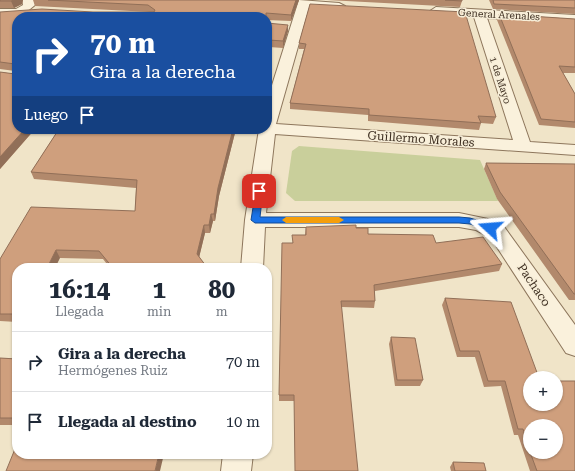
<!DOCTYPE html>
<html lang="es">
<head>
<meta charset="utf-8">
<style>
	:root { --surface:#fff; --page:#f2f2f3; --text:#1f2937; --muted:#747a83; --line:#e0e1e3 }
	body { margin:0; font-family:"Roboto Serif",serif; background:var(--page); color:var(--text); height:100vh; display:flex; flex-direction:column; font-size:15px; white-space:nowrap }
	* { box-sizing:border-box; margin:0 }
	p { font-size:13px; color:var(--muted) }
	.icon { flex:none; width:22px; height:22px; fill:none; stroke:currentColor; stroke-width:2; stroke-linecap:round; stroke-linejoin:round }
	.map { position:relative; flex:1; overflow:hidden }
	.sheet { position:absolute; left:12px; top:263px; width:260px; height:196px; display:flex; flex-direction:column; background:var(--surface); border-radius:16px; box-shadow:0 1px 3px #0004 }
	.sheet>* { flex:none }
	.hud { position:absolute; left:12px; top:12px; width:260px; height:122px; border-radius:16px; box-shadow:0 1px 3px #0004; background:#1a4fa0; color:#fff; overflow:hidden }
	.buttons { position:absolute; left:523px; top:371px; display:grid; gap:8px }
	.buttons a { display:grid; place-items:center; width:40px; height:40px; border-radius:50%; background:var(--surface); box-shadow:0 1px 3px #0004; font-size:20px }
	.pin { position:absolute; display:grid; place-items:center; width:34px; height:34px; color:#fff; margin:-17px; border-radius:8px; box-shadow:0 2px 6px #0006 }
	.me { position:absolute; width:44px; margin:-22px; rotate:289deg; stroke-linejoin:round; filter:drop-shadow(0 0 3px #0008) }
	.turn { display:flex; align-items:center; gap:14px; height:84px; padding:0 12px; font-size:18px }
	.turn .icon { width:52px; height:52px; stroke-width:2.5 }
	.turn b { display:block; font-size:28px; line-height:34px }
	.then { display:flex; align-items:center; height:38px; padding:0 12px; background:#0003; gap:8px; font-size:15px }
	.eta { display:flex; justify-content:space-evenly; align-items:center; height:68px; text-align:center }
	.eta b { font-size:24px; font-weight:700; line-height:28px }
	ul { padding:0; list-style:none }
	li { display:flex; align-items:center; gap:12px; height:60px; padding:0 12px; border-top:1px solid var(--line) }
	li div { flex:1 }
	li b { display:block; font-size:15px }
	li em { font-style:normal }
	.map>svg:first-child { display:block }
	.green { fill:#c9cf9b }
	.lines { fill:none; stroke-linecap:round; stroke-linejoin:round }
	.minor-casing { stroke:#8d765c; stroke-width:2 }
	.minor { fill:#faf1dc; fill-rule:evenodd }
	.wall { fill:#b2896c; fill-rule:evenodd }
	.shaded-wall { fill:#916f58 }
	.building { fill:#cf9f7d; stroke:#916f58 }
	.route { fill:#1a73e8; stroke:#114b97 }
	.slow { fill:#f59e0b }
	.labels { text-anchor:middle; stroke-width:3; stroke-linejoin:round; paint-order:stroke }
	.far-street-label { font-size:10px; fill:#3d2e20; stroke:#f7eed8 }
	.street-label { font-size:12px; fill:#3d2e20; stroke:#f7eed8 }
</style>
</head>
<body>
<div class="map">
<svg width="575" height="471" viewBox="0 0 575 471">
	<rect width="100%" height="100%" fill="#f0e4c8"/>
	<path class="green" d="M299 146 480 160 498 201H295L286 193 292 151Z"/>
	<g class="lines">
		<g class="minor-casing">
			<path id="minor" d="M22 0H34L35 5 24 14 0 17V9H16L23 5Z
				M299 0 339 3 345 6 339 9 309 8 276 124 513 140 474 17 436 15 430 11 436 7 575 15V23L487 18 530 142 575 145V155L275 134 266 213H459L488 219 505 228 575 325V356L566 353 491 238 476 230 459 227H265L263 268H241L245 220 259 129H267V101Z
				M223 454H253L251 471H221Z"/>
		</g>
		<use href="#minor" class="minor"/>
	</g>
	<path class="wall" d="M0 0H23L22 4 14 8H0Z
		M33 0H299L291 21 267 20V17H17L35 129 0 169V72L15 74V71L0 69V12H150L35 6Z
		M327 0H462V1L460 7Z
		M489 0H575V14L493 9Z
		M310 4 496 117 493 124 481 123 479 130 368 121V115L290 109V103L304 49H299V43Z
		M499 14 575 19V73H563L575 94V128L539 125 497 20Z
		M267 23 288 31 283 48 269 47Z
		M59 129H236L219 196 215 221H213L210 233H205L199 257 207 268H110L103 259 60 258 17 268V322L0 321V259L135 211 136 188 34 179 31 172Z
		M486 163 575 164V300H569L497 199 484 169Z
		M306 227 356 228 368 234 436 243 502 264 499 271 375 291V301L374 308 342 307 294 401H279V395L292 243 305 235Z
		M445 298 575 471H530L518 435H514L501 386 484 387 475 357H457L442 305ZM530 426 556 452H530Z
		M391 337 423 380 420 386H395L389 344Z
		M0 358 17 359V425H0Z
		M453 462 486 471H451L450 467Z"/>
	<path class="shaded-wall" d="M14 0H23L22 4 14 8 11 1Z
		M296 0H299L291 21V15Z
		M288 25V31L283 48V41Z
		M269 40V47L267 53V45Z
		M25 129H35L0 169V157Z
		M233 129H236L219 196 215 221 214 214 218 188Z
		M211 214 213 221 210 233 209 225Z
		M204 225 205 233 198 262 197 254Z
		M56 250 60 258 55 268H47Z
		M17 371V385L13 380Z
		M159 454H164L160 471H155Z"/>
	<path class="building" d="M0 0H14L11 1H0Z
		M48 0H296L291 15 266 13V17H17V129H25L0 157V72L15 74V64L0 62V12L42 9 93 12H154L155 10 148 5Z
		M445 0H462V1Z
		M493 0H575V8L494 4Z
		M310 4 465 12 496 117 478 116 481 123 369 115V109L290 103 306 44 299 43Z
		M499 14 575 19V67L559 66 575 94V122L541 119Z
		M267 23 288 25 283 41 269 40 267 45Z
		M59 129H233L218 188 214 214H211L209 225H204L197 254 206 266 202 268H113L99 251 56 250 47 268H17V314H0V259L31 207 135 211 137 180 31 172Z
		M486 163 575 164V294H574L500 192Z
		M356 225V228H368V234L433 235 436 243 483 237 502 264 374 285 375 301H341L358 471H295L294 395H279L282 243H293L292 235H306V227Z
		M445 298 511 302 539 378H530V404H556V381H575V471H537L530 452H556V426H530V451L523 429H518L505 381H488L479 351H460Z
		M391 337 415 338 423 380H397Z
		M0 358 17 359 15 364H17V371L13 380H17V418H0Z
		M17 444V454H159L155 471H6Z
		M453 462 484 463 486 471H455Z"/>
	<path class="route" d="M256 189H262L263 191 260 217H459L470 218 493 225 494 228 490 231 470 224 459 223H255L251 220Z"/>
	<path class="slow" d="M286 217H339L344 220 339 223H286L282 220Z"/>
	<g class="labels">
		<g class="far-street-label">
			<text transform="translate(499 14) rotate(3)" y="4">General Arenales</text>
			<text transform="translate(501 80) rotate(72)" y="4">1 de Mayo</text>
		</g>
		<g class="street-label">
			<text transform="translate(421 139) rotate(4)" y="4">Guillermo Morales</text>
			<text transform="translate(534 285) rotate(56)" y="4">Pachaco</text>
		</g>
	</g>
</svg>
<div class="buttons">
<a>+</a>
<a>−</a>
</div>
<div class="pin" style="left:259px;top:191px;background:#d93025"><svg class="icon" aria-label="arrive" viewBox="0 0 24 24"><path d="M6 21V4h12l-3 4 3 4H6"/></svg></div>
<svg class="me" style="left:490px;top:228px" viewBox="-20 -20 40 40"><path d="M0-17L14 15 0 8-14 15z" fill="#1a73e8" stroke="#fff" stroke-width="4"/></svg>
<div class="hud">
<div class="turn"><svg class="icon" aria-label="right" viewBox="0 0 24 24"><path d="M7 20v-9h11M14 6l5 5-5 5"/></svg><div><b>70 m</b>Gira a la derecha</div></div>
<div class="then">Luego<svg class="icon" aria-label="arrive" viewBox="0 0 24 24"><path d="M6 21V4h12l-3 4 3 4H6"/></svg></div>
</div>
<section class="sheet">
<div class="eta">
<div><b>16:14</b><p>Llegada</p></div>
<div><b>1</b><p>min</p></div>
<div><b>80</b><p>m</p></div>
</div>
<ul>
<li><svg class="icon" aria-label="right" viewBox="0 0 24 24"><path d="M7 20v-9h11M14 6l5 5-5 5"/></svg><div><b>Gira a la derecha</b><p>Hermógenes Ruiz</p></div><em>70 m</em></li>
<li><svg class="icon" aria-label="arrive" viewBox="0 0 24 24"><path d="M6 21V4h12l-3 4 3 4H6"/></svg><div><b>Llegada al destino</b></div><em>10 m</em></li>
</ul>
</section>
</div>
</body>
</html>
